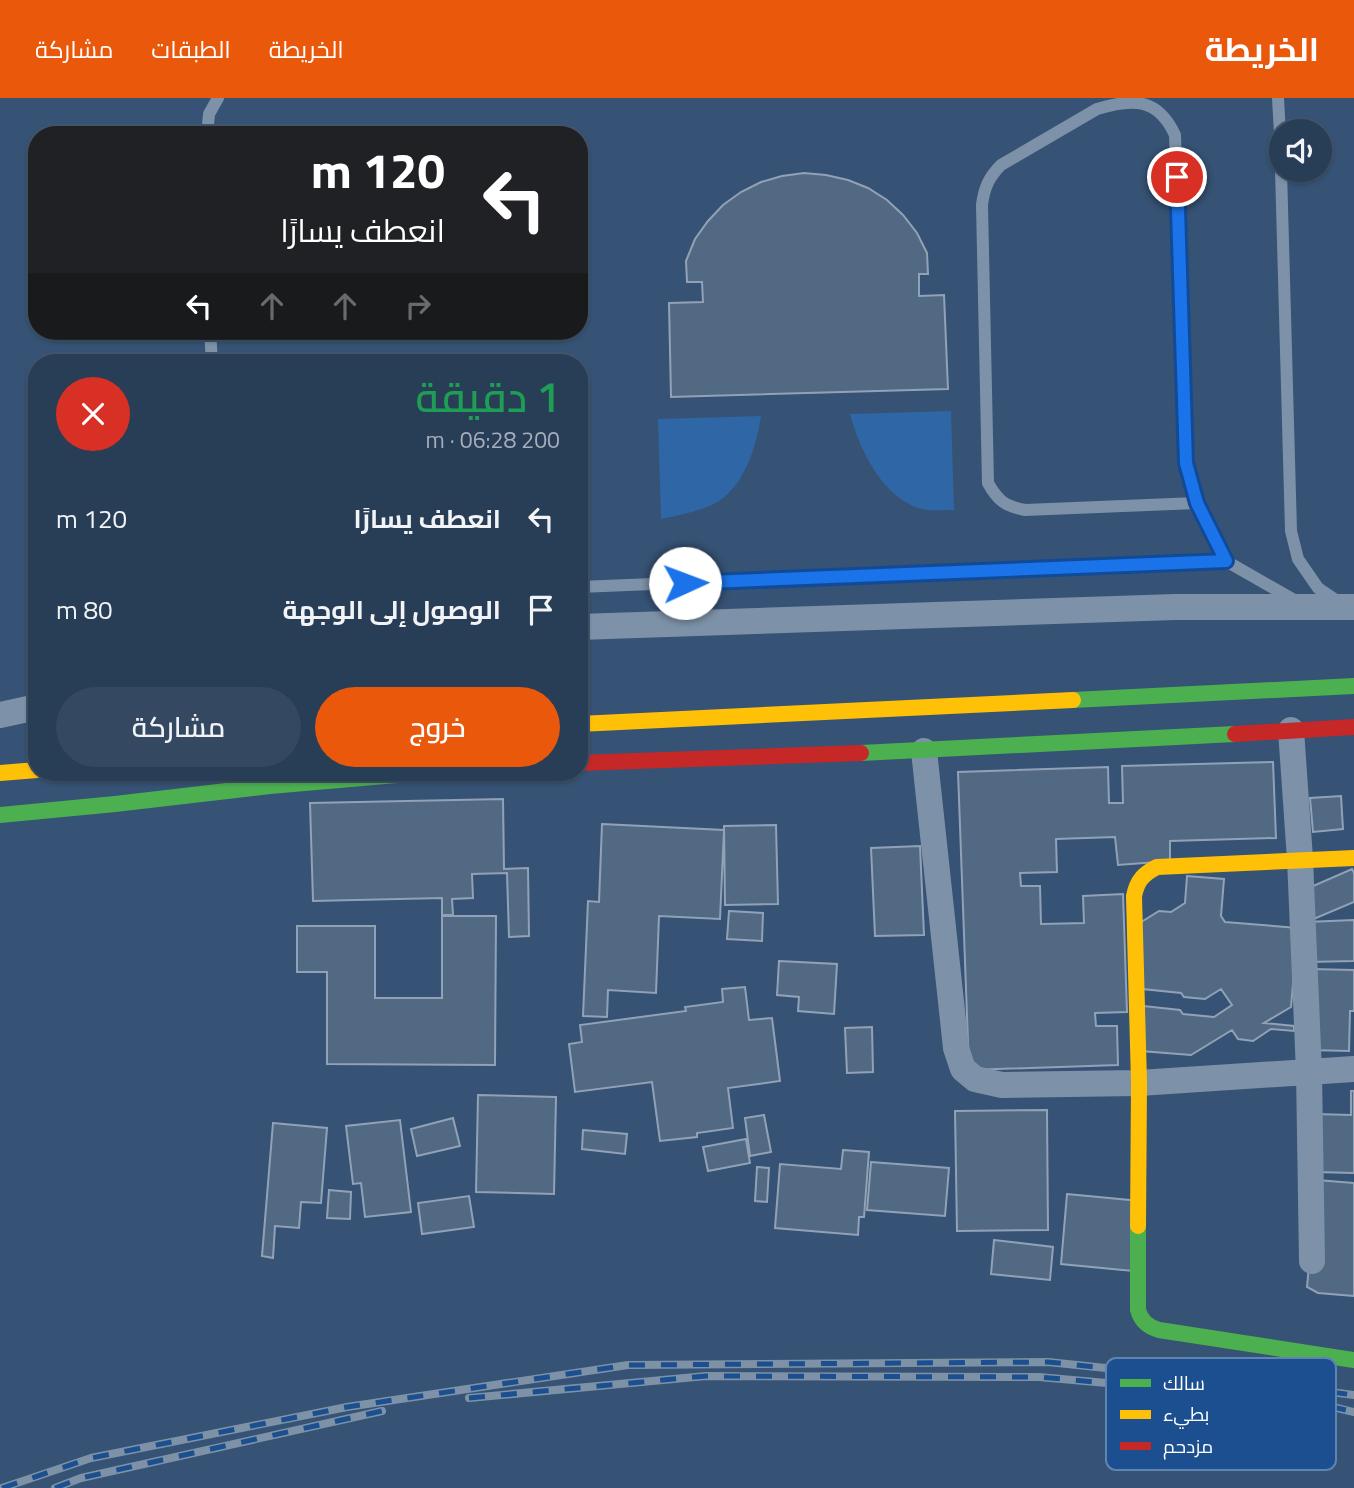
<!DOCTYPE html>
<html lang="ar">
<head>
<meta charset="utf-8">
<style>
	:root { --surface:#283e57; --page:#344961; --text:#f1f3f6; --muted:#a5aeba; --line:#44576d; --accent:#ea580c }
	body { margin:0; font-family:"Titillium Web",Cairo,sans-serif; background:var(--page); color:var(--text); direction:rtl; height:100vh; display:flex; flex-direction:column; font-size:26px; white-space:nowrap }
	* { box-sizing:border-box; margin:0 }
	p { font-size:23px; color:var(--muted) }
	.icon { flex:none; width:38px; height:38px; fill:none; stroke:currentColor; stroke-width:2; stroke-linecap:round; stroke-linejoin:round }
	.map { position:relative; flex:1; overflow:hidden; direction:ltr }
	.details { position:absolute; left:28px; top:256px; width:560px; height:427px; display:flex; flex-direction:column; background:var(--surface); border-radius:28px; box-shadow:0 2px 5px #0004,0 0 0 2px var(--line); direction:rtl }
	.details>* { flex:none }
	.banner { position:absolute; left:28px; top:28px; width:560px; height:214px; border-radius:28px; box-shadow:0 2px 5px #0004,0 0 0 2px var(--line); direction:rtl; background:#202124; color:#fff; overflow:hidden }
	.fabs { position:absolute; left:1269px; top:21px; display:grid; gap:14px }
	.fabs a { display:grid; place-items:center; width:63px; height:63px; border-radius:50%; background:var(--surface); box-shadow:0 2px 5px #0004,0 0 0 2px var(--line); font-size:35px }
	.pin { position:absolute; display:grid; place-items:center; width:60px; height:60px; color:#fff; margin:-30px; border:4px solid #fff; border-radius:50%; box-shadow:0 2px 7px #0007 }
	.me { position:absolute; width:77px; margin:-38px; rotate:88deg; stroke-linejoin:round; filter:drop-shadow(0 0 5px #0008) }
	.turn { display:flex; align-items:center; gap:24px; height:147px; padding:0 28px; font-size:32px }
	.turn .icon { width:91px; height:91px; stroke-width:2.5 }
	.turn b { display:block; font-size:49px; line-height:60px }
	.lanes { display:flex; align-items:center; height:66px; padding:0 28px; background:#0003; justify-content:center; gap:35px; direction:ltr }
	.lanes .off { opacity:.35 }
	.round { display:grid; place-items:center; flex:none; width:74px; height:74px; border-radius:37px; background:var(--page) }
	.headline { display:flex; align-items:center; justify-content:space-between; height:119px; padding:0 28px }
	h1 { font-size:42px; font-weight:600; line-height:52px; color:#1e9e55 }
	.action { display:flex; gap:14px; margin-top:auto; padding:14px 28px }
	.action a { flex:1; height:80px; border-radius:42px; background:var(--accent); color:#fff; font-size:28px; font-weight:600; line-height:80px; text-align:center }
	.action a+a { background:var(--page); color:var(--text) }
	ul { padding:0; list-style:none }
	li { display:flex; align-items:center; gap:21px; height:91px; padding:0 28px }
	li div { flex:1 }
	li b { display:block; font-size:26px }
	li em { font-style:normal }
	header { display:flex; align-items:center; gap:42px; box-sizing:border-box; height:98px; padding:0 35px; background:var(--accent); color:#fff }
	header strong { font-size:33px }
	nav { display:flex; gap:38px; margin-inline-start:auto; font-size:24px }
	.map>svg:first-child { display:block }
	.green { fill:#2f66a5 }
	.building { fill:#526984; stroke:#92a2b6; stroke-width:2 }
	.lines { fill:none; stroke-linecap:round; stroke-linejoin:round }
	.lane { stroke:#7d92a8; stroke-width:12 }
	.street { stroke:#7d92a8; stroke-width:26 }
	.fast { stroke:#4caf50; stroke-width:16 }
	.slow { stroke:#ffc107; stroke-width:16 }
	.jam { stroke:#c62828; stroke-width:16 }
	.rail-casing { stroke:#7e92a7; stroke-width:8 }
	.rail { stroke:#1b4f8f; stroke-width:5; stroke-dasharray:16; stroke-linecap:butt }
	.route-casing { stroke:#114b97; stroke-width:18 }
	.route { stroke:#1a73e8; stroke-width:12 }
	.key { fill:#1b4f8f; stroke:#5f84b1; stroke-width:2 }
	.key-label { font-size:19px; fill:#fff }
</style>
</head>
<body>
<header>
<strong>الخريطة</strong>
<nav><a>الخريطة</a><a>الطبقات</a><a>مشاركة</a></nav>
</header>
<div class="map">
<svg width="1354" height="1390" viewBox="0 0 1354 1390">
	<rect width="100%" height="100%" fill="#365274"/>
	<path class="green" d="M951 313 954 412C945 412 935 413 926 412 884 404 860 353 850 316Z
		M761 318C756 350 744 390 714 406 697 414 679 417 661 421L658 321Z"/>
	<path class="building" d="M804 75 826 77 848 82 868 90 887 102 903 117 917 135 927 155 928 176H919V198L944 197 948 291 671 299 669 205 703 204 702 184H687L686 163 695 141 708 123 723 107 741 94 761 84 782 78Z
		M1273 664 1276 740 1170 743V763L1118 767 1115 739 1056 741 1057 774 1020 775 1021 788H1040L1041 826 1084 825 1083 798 1123 796 1127 914 1095 915 1096 928H1117L1118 967 969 972 958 674 1108 669 1109 705H1123L1122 668Z
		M1341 698 1343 731 1313 734 1310 700Z
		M503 701 504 771 528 770 529 838 509 839 507 775 472 776 473 800 452 801 453 817H442V800L313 803 310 705Z
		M602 726 724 732 720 821 659 818 656 895 608 892 607 919 583 918 588 803 599 804Z
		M776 727 778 806 725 807 724 728Z
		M920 748 924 837 875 838 871 750Z
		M1352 771 1354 775V804L1309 823 1297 795Z
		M1187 778 1224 781 1221 818 1225 824 1298 830 1291 909 1264 925 1294 928V933L1271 931 1253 943 1238 941 1232 932 1191 957 1141 953 1144 908 1180 912 1183 916 1214 919 1232 907 1221 891 1205 901 1184 899 1181 895 1133 890 1138 826 1159 813 1171 814 1185 805Z
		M729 813 763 815 762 843 727 841Z
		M442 818H496L495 967 327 966V874H297V828H375V900H442Z
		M1354 822V863L1308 864 1307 824Z
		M779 863 837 866 834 916 798 913 799 899 777 897Z
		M1311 871 1354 872V913H1350L1349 953 1309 952Z
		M745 889 749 922 772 920 780 983 728 990 733 1030 697 1035V1039L660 1043 652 984 575 994 569 946 582 944 580 927 686 913 685 909 723 904 722 891Z
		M872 929 873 974 847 975 845 930Z
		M1351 993H1354V1075L1315 1074 1316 1016 1351 1017Z
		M478 997 556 999 554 1096 476 1094Z
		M1047 1012 1048 1132 957 1133 955 1013Z
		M764 1017 771 1054 750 1058 745 1020Z
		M453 1020 460 1048 417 1058 411 1031Z
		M400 1022 411 1114 365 1119 361 1085 353 1086 346 1028Z
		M273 1025 327 1030 321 1105 301 1104 299 1130 275 1128 273 1160 262 1158Z
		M583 1032 627 1036 625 1056 582 1051Z
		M746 1041 750 1065 708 1073 703 1049Z
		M843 1052 869 1054 864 1119H859L858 1137 775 1130 780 1066 841 1071Z
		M871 1064 949 1070 945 1118 867 1112Z
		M757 1069 769 1070 767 1104 755 1103Z
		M1317 1082 1354 1085V1198L1318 1195 1307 1189Z
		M329 1092 351 1094 350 1121 327 1120Z
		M1067 1096 1140 1103 1133 1173 1061 1166Z
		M469 1098 474 1129 422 1136 418 1105Z
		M994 1142 1053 1149 1050 1182 991 1176Z"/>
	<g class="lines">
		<path class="lane" d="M1278 0 1281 54
			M207 37 209 16 218 0
			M1281 72 1291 433 1298 461 1318 490 1340 505
			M210 233 212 264
			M1197 405 1025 412C1005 408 998 403 988 385L982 107C984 90 989 79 1001 67L1097 11C1133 0 1158 0 1175 37L1186 365 1197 405 1226 463
			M579 489 1226 463 1296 503"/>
		<path class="street" d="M579 529 1175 509H1354
			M0 617 37 609
			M1291 632 1300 761 1309 974 1312 1163
			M924 653 956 950 963 971 975 981 1002 987 1139 985 1354 971"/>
		<path class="fast" d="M1073 602 1354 588
			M861 655 1235 636
			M0 717 115 706 270 688 431 674
			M1138 1128V1212C1141 1223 1148 1229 1159 1232L1354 1262"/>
		<path class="slow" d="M579 626 1073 602
			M0 675 37 672
			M1138 1128 1139 985 1134 798C1137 783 1143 776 1157 769L1354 760"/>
		<path class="jam" d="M1235 636 1354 629
			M579 665 861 655"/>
		<g class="rail-casing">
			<path id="rail" d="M469 1300 706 1278 1039 1279 1308 1303 1354 1314
				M2 1390 91 1360 347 1309 628 1267 1048 1264 1308 1291 1354 1297
				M55 1390 81 1380 382 1313"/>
		</g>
		<use href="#rail" class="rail"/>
	</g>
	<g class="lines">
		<g class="route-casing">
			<path id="route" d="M685 485 1226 463 1197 405 1186 365 1177 79"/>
		</g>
		<use href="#route" class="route"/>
	</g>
	<rect x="1106" y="1260" width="230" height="112" rx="10" class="key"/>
	<rect x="1120" y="1281" width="31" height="8" fill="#4caf50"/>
	<rect x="1120" y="1312" width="31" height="9" fill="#ffc107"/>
	<rect x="1120" y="1344" width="31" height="8" fill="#c62828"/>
	<g class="key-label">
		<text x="1163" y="1292">سالك</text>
		<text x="1163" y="1323">بطيء</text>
		<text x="1163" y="1355">مزدحم</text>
	</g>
</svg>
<div class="fabs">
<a><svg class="icon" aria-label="sound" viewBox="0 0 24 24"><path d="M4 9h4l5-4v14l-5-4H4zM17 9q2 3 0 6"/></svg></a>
</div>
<div class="pin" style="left:1177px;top:79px;background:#d93025"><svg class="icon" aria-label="arrive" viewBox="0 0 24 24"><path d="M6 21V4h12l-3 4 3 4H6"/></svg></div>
<svg class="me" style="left:685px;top:485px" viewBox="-20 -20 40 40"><circle r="19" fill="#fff"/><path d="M0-13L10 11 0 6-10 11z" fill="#1a73e8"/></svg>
<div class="banner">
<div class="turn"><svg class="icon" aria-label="left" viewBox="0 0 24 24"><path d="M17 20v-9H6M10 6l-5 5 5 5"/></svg><div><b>120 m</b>انعطف يسارًا</div></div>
<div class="lanes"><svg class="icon" aria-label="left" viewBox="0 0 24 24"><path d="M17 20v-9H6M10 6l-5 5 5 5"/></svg><svg class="icon off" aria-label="ahead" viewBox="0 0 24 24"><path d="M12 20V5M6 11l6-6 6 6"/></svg><svg class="icon off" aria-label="ahead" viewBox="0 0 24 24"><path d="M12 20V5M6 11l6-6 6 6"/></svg><svg class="icon off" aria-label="right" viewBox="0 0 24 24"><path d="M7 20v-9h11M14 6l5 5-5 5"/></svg></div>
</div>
<section class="details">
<div class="headline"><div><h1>1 دقيقة</h1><p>200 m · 06:28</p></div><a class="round" style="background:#d93025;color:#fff"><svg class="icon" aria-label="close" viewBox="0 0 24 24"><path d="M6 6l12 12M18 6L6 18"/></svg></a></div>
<ul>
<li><svg class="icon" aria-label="left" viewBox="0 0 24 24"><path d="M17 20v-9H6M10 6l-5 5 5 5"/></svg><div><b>انعطف يسارًا</b></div><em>120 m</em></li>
<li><svg class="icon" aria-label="arrive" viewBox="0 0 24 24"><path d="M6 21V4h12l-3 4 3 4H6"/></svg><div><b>الوصول إلى الوجهة</b></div><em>80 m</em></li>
</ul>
<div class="action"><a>خروج</a><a>مشاركة</a></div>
</section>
</div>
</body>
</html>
